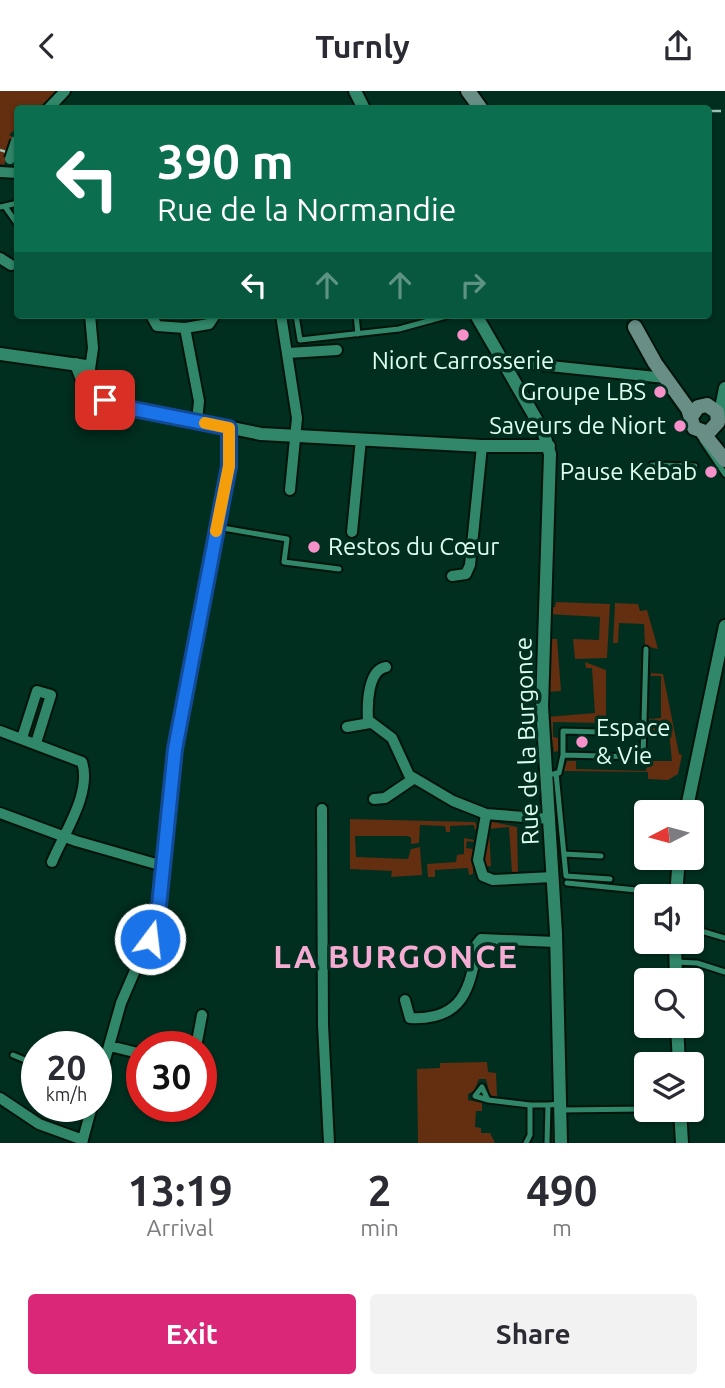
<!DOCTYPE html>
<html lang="en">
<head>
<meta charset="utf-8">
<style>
	:root { --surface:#fff; --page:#f2f2f3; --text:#2b2b33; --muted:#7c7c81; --accent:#db2777 }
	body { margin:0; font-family:Ubuntu,sans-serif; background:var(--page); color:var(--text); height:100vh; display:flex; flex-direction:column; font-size:26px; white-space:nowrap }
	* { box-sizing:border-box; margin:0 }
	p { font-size:23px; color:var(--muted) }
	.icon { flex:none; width:38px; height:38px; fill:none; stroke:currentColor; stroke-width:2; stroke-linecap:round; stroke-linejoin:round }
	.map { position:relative; height:1052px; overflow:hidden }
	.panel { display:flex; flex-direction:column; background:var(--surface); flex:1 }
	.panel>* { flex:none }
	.guide { position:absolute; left:14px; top:14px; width:698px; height:214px; border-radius:7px; box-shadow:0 2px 5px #0004; background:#0b6e4f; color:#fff; overflow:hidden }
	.needle { width:46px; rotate:264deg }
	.fabs { position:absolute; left:634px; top:709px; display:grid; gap:14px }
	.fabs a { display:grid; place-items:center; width:70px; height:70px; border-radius:7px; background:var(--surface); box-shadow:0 2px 5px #0004; font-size:35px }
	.speed { position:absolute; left:21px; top:940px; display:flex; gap:14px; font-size:35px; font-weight:700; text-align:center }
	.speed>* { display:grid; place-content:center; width:91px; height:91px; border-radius:50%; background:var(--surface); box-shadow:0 2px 5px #0004; line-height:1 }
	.speed small { font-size:18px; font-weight:400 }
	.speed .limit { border:10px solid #d22; background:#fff; color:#111 }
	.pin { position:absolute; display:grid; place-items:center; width:60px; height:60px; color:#fff; margin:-30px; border-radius:14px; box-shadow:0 4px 10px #0006 }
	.me { position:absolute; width:77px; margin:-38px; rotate:15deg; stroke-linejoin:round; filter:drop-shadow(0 0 5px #0008) }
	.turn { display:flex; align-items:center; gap:24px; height:147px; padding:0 28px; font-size:32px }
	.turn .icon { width:91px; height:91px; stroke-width:2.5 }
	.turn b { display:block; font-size:49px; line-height:60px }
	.lanes { display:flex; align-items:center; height:66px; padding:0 28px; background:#0003; justify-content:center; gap:35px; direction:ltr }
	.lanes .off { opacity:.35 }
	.eta { display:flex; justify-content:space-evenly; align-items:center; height:119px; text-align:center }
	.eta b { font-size:42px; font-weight:700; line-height:49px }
	.cta { display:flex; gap:14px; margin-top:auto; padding:14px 28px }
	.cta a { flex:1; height:80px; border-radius:7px; background:var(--accent); color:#fff; font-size:28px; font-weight:700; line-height:80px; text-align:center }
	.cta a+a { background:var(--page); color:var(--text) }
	header { display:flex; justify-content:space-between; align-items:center; height:91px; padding:0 28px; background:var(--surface); font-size:32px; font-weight:700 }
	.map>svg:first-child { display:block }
	.green { fill:#642e10 }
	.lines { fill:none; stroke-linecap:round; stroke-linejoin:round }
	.service-casing { stroke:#00140b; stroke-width:9 }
	.minor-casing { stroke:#00140b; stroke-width:14 }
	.tertiary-casing { stroke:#00140b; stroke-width:16 }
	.secondary-casing { stroke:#00140b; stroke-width:18 }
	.service { stroke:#318769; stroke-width:5 }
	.minor { stroke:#318769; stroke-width:10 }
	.tertiary { stroke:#318769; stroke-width:12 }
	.secondary { stroke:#688e85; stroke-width:14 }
	.rail { stroke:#9ec2b3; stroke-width:2.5; stroke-dasharray:12 12; stroke-linecap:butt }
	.minor-bridge-casing { stroke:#00140b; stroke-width:14; stroke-linecap:butt }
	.minor-bridge { stroke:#318769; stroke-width:10 }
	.route-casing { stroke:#114b97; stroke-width:18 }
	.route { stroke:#1a73e8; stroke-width:12 }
	.slow { stroke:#f59e0b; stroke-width:12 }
	.poi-dot { fill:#f890ca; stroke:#002e1f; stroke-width:2.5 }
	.labels { text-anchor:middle; stroke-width:7; stroke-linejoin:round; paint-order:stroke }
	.poi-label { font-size:24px; fill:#defeef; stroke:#002e1f; text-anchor:end }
	.street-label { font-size:24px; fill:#defeef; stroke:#002e1f }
	.district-label { font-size:32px; font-weight:bold; letter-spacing:2px; fill:#f5abd2; stroke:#002e1f }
</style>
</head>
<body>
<header><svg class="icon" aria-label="back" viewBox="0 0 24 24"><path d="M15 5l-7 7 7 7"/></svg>Turnly<svg class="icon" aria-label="share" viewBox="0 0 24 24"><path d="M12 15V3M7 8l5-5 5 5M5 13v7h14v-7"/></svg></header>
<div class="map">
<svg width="725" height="1052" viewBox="0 0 725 1052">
	<rect width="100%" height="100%" fill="#002e1f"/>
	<path class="green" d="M0 0H58L38 17 18 18 17 37 9 44 13 46 4 74 0 73Z
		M556 511 610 513 607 567 575 568 573 548 599 549 600 526 547 523V517L555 516Z
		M615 512 638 513 640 520 647 519 658 558 645 555 644 533 619 532 618 552H613Z
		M546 548H557L561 600 546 601Z
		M585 571 606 579V636L604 640 602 632 553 631V646L558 647V660L554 661 552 648H548L546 626 595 622 592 577H586Z
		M651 582 663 583 679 663 682 664 678 683 668 689 648 688V681L564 680 567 670H576V678L646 680 648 670H672L669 641 648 639 649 628 661 627V585H651Z
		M350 728 475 731 477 735 475 740 474 734 450 735V741H446L445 735 420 734 419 752 411 753V747L408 745H355L356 766 408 768 411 758 420 756 422 784 391 786 392 780 350 778Z
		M488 730 517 736 518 782 506 783 512 781 509 736 489 738 491 775 484 776Z
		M464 747 474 749V751L467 750 466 757 473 758V783L469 784 468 777 435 779V786H428L427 773 456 771 457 764 464 763Z
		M487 971 488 981 496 982 497 1006 490 1004 486 988H479L474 1000 468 1003V1009L482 1012V1020H476L475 1036 481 1037V1042H490L495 1052H418L417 978 440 977V972Z"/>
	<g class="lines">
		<g class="service-casing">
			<path id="service" d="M0 116 18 112
				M6 117 18 134
				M296 224 300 249 399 238 450 224
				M356 224 358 243
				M702 349 725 383
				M652 374 695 375
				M217 436 287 448 284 471 339 478
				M563 664 643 666 646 558
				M556 682 566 785 610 788
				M553 683 559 682 563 664V640L599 641
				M564 763 601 765
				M567 792 676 803
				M691 837 725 847
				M676 871 697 872 725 881
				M13 964 37 974
				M488 1009 475 1005 482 996 488 1009 530 1014
				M658 1018H665
				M561 1019 646 1018
				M526 1052 530 1044V1014H548
				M547 1052 548 1014 561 1013"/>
		</g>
		<g class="minor-casing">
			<path id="minor" d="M48 18 65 0
				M0 81 18 82
				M0 167 11 174
				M151 224 157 235 185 237 209 233 215 224
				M281 224 297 327 290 399
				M185 237 199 310 197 330
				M288 262 337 259
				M502 270 665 287
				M90 278 93 257 90 224
				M352 441 361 348
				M452 485 466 483 470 474 482 355
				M386 576C368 579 367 612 368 629L392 647 409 684 453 710 486 723 550 728
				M347 636 370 632
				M0 640 82 671C92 702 64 742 52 771
				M22 647 37 600 51 604 36 652
				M374 708 385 707 413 688
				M322 718 323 934 329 1052
				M0 722 76 750 163 775
				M486 723 478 769 483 785 493 789 553 786
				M405 909 410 927C463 930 471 897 477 853L481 848 556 851
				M110 955 142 963
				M196 956 202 924
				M96 1001 121 912 158 826 175 658 229 375V337
				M0 1007 39 1033 83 1049
				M82 1052 92 1015"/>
		</g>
		<g class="tertiary-casing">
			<path id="tertiary" d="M355 0 364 18
				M476 224 543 340 550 363 542 615 556 842 561 1052
				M0 263 86 275 109 313
				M76 273 86 299 98 310 261 343 482 355H549
				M719 327 725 297
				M686 721 725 535
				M676 805 679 766
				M675 850 676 889
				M677 934 679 973
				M680 1018 682 1052"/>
		</g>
		<g class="secondary-casing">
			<path id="secondary" d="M468 0 481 18
				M635 236 655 272 688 318 694 337 708 342 718 331 717 321 707 314 698 316 691 326
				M703 342 725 369"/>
		</g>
		<use href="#service" class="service"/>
		<use href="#minor" class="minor"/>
		<use href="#tertiary" class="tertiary"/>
		<use href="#secondary" class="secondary"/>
		<path class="rail" d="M709 20H725
			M0 59 18 65"/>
		<g class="minor-bridge-casing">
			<path id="minor-bridge" d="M10 68 16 50"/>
		</g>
		<use href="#minor-bridge" class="minor-bridge"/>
	</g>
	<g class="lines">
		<g class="route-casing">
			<path id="route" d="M105 309 108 313 229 337V375L175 658 159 815 150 848"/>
		</g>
		<use href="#route" class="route"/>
		<path class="slow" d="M205 332 229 337V375L216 440"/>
	</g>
	<g class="poi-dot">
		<circle cx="463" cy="244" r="7"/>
		<circle cx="660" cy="301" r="7"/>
		<circle cx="680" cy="335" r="7"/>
		<circle cx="711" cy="381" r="7"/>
		<circle cx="314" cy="456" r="7"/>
		<circle cx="582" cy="651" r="7"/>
	</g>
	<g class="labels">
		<g class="poi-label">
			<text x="463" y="278" text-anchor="middle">Niort Carrosserie</text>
			<text x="646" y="309">Groupe LBS</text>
			<text x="666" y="343">Saveurs de Niort</text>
			<text x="697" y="389">Pause Kebab</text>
			<text x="328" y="464" text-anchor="start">Restos du Cœur</text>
			<text x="596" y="645" text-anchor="start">Espace<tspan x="596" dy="28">&amp; Vie</tspan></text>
		</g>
		<g class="street-label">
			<text transform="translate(527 650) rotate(-92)" y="8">Rue de la Burgonce</text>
		</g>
		<g class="district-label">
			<text x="396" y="877">LA BURGONCE</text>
		</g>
	</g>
</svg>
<div class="fabs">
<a><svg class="needle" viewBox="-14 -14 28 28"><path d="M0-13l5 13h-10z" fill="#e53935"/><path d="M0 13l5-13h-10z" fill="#7c7c81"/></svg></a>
<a><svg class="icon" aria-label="sound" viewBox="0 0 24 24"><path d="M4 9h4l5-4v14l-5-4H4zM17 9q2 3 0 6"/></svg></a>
<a><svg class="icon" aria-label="search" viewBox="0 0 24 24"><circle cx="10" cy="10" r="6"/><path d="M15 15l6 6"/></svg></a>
<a><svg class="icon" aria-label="layers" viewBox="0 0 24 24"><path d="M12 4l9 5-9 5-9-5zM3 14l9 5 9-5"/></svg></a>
</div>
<div class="speed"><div>20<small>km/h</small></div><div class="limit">30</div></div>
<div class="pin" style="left:105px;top:309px;background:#d93025"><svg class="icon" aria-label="arrive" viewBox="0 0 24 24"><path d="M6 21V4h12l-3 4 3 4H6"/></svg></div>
<svg class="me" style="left:150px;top:848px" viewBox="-20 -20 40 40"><circle r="17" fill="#1a73e8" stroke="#fff" stroke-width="3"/><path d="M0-11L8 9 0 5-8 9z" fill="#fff"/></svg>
<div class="guide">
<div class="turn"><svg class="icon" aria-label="left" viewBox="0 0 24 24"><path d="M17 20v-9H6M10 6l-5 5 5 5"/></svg><div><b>390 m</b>Rue de la Normandie</div></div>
<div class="lanes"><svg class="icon" aria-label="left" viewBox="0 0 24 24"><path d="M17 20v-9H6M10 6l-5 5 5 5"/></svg><svg class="icon off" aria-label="ahead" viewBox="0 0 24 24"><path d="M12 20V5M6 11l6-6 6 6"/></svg><svg class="icon off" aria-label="ahead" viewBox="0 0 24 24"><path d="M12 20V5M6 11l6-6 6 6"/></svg><svg class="icon off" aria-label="right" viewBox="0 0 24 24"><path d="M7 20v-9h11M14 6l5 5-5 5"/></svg></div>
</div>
</div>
<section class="panel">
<div class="eta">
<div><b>13:19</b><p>Arrival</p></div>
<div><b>2</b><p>min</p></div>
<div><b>490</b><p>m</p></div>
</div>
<div class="cta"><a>Exit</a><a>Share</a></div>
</section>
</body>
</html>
